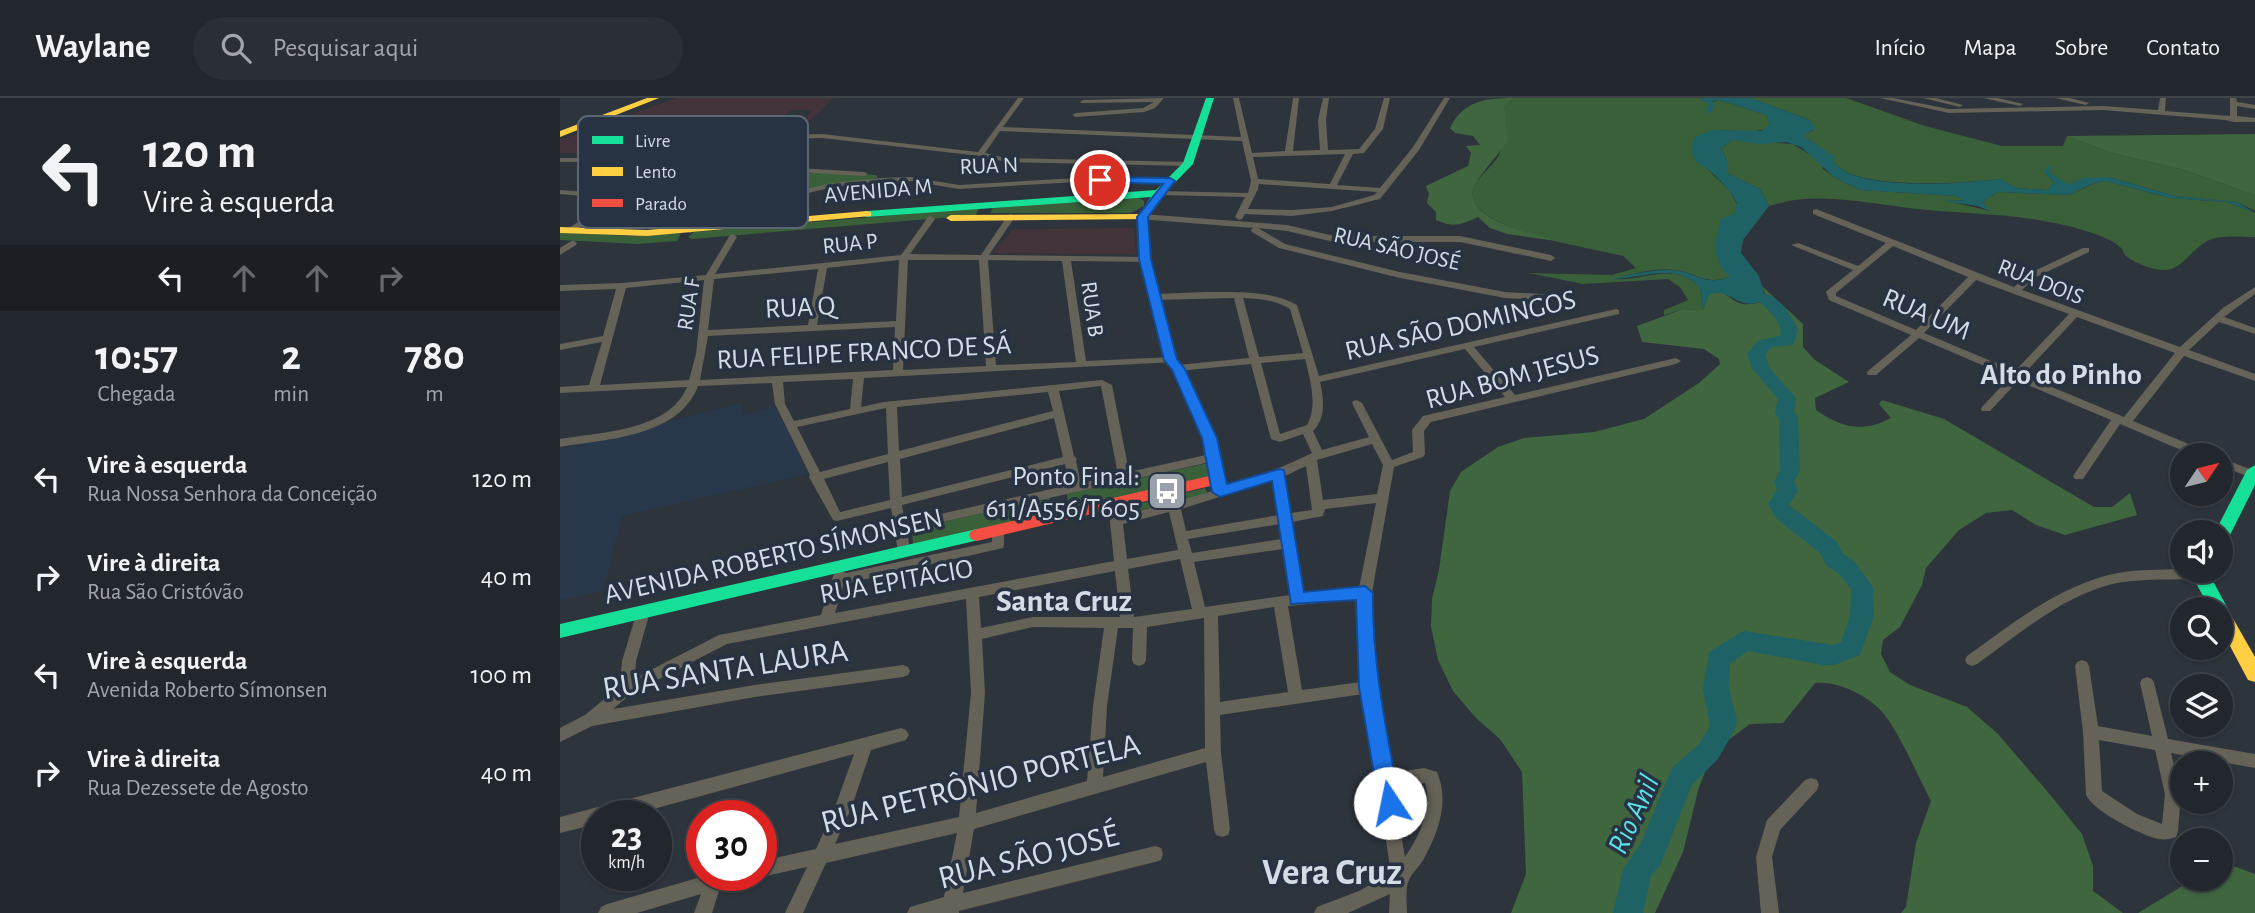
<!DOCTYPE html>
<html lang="pt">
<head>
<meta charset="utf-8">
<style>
	:root { --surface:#22272d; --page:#2a2f35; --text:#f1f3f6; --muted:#a2a5aa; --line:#3f4449 }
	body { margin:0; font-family:"Alegreya Sans",sans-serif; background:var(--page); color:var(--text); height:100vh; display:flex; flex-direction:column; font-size:26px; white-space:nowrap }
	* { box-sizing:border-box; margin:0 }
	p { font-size:23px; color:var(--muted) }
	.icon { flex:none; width:38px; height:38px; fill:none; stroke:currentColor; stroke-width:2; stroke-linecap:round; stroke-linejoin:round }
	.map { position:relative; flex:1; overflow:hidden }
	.side { display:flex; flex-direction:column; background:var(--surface); width:560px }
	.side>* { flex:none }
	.hud { background:#22272d; color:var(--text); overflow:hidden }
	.needle { width:46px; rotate:55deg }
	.controls { position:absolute; left:1610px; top:345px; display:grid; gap:14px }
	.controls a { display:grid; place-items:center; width:63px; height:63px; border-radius:50%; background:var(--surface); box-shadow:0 2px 5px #0004,0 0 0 2px var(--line); font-size:35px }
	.speed { position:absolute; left:21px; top:702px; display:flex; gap:14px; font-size:35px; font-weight:700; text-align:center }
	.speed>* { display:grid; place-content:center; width:91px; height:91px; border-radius:50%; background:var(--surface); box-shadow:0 2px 5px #0004,0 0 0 2px var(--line); line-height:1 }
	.speed small { font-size:18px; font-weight:400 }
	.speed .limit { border:10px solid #d22; background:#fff; color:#111 }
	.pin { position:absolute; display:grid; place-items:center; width:60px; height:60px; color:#fff; margin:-30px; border:4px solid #fff; border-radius:50%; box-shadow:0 2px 7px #0007 }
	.me { position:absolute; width:77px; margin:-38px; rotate:349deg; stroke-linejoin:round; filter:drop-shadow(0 0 5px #0008) }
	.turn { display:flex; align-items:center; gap:24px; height:147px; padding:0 28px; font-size:32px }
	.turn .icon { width:91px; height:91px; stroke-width:2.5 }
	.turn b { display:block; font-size:49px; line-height:60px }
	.lanes { display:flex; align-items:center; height:66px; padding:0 28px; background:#0003; justify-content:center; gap:35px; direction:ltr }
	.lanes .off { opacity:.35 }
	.eta { display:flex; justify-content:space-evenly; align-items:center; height:119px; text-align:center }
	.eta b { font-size:42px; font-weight:700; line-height:49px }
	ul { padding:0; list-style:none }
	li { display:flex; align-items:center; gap:21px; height:98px; padding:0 28px }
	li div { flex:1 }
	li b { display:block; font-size:26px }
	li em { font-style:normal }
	header { display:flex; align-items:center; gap:42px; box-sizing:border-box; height:98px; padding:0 35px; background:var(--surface); border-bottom:2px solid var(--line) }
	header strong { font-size:33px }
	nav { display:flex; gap:38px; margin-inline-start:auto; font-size:24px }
	.search { width:490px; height:63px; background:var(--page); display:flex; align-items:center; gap:18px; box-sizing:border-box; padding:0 24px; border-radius:38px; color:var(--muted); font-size:26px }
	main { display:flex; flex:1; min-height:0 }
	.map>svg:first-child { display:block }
	.built { fill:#29384b }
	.education { fill:#43333a }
	.green { fill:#3a6039 }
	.forest { fill:#3f663f }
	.water { fill:#1e6266 }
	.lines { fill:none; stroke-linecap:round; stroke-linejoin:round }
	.river { fill:#1e6266; fill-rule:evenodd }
	.street { fill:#656258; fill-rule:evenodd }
	.fast { fill:#16e098; fill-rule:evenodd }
	.slow { fill:#ffcf43; fill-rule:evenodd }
	.jam { fill:#f24e42; fill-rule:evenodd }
	.route { fill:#1a73e8; stroke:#114b97; stroke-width:2 }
	.labels { text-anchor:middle; stroke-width:7; stroke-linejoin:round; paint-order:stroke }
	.far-street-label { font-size:23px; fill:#d4dce6; stroke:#273342 }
	.street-label { font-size:28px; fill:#d4dce6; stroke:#273342 }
	.poi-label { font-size:28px; fill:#d4dce6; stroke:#273342; text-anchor:end }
	.neighbourhood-label { font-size:30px; font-weight:bold; fill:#d4dce6; stroke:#273342 }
	.water-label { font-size:30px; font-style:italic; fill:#5ce4eb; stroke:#273342 }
	.quarter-label { font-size:32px; font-weight:bold; fill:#d4dce6; stroke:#273342 }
	.near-street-label { font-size:33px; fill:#d4dce6; stroke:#273342 }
	.near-neighbourhood-label { font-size:37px; font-weight:bold; fill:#d4dce6; stroke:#273342 }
	.key { fill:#273342; stroke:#5b6673; stroke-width:2 }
	.key-label { font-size:19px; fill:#d4dce6 }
</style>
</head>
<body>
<header>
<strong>Waylane</strong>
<div class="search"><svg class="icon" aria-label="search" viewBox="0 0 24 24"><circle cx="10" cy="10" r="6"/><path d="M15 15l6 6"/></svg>Pesquisar aqui</div>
<nav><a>Início</a><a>Mapa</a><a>Sobre</a><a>Contato</a></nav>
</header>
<main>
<section class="side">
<div class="hud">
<div class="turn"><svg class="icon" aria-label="left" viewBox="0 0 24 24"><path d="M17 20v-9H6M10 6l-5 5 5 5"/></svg><div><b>120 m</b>Vire à esquerda</div></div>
<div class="lanes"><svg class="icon" aria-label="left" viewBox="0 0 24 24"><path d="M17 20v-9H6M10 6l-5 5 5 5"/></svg><svg class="icon off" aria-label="ahead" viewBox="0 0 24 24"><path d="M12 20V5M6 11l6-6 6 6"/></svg><svg class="icon off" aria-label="ahead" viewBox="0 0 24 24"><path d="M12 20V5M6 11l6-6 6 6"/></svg><svg class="icon off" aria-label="right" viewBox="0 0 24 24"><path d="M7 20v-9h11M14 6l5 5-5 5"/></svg></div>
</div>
<div class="eta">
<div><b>10:57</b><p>Chegada</p></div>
<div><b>2</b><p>min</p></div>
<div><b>780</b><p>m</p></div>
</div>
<ul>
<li><svg class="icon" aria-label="left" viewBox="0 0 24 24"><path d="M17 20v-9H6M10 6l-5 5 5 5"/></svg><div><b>Vire à esquerda</b><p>Rua Nossa Senhora da Conceição</p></div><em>120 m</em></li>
<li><svg class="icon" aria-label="right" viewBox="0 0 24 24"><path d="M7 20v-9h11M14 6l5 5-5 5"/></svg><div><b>Vire à direita</b><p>Rua São Cristóvão</p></div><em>40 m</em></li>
<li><svg class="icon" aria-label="left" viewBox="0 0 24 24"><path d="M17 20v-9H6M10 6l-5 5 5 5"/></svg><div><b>Vire à esquerda</b><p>Avenida Roberto Símonsen</p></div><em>100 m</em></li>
<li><svg class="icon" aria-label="right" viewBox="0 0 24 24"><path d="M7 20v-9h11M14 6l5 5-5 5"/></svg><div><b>Vire à direita</b><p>Rua Dezessete de Agosto</p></div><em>40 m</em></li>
</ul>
</section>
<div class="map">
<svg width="1695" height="815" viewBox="0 0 1695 815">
	<rect width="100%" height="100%" fill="#2d343c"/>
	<path class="built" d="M182 305 183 318 215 308 248 376 62 418 43 493 0 502V351Z"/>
	<path class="education" d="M116 0H274L240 32 239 26 253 12H232L210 27 173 40 121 38V35L81 57 0 55V42Z
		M574 130 576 156 433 155 453 131Z"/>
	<path class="green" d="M954 0H1140L1149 6 1151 13 1152 4 1159 2 1206 17 1210 27 1208 31 1189 34 1163 32 1135 63 1144 68 1169 92 1177 106 1170 179C1143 188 1138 174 1113 172 1093 170 1073 176 1054 181 1083 184 1116 162 1140 190L1143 212 1123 211 1104 217V212L1128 202 1120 189 1108 181 1023 186 969 175 1052 177 1076 170 1063 158C1036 151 903 131 913 92 917 78 933 69 939 57 946 40 943 26 944 9Z
		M1190 0H1286L1365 28 1442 48H1503L1507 38 1552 55 1624 72 1695 97V113L1677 104 1615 98 1548 79 1508 87 1488 74 1485 75 1494 84 1488 92 1456 90 1441 81C1408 85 1292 94 1273 63L1274 59 1245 39 1244 36 1253 33 1250 22Z
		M1173 42 1233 46 1261 64 1263 71 1274 79 1300 92 1396 98 1404 102 1388 103 1430 113 1422 104 1438 94 1509 97 1535 85 1546 83 1610 100 1667 104 1695 115V139C1682 139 1665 137 1652 141 1629 149 1623 178 1595 171 1586 169 1573 164 1566 158 1563 155 1563 151 1560 149 1553 142 1536 136 1526 133 1471 116 1425 117 1368 112 1316 108 1261 91 1209 108L1200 91 1167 75 1166 60 1161 50Z
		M240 74 316 77 318 80 230 94Z
		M578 99 584 103V108L571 115H430L434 108Z
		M419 110 416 117 132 141 128 139 134 134Z
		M0 134 65 138 121 135 117 143 78 146 0 142Z
		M648 365V379L509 411 507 396Z
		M645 390 648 396 563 416 565 409Z
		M490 400 491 416 353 447 352 431Z"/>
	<path class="forest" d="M954 0 944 9 948 42C940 56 917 78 913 92 906 124 982 138 1003 144L947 136 930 130 918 119C901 127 893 130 876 122V114L867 105 869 96 866 88 908 68 911 55 906 48 920 47 913 38 895 35 890 30C903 3 925 0 954 0Z
		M1695 36V97L1624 72 1552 55 1507 38Z
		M1202 188 1243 226V249L1255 262 1289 284 1255 300 1256 312C1282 330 1302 335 1331 320L1319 306 1322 302 1384 321 1534 409H1552L1570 395 1577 417 1505 437 1476 427 1452 412 1426 415 1399 432 1366 470 1362 487 1340 529 1323 542 1321 556 1330 574 1350 587 1407 609 1438 636 1487 693 1522 736 1533 768V793L1563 815H1341L1346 809 1356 745 1371 703C1359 680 1338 632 1323 615 1308 597 1277 583 1255 585L1223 625 1190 626 1167 643 1149 665 1139 689 1123 754 1095 815H951L966 776 962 674 940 641 916 620 893 593 878 562 871 528 872 501 879 472 890 393 901 374 938 349 964 340 1034 334 1084 321 1139 285 1160 266 1159 261 1144 251 1082 244 1077 228 1123 211 1143 212 1149 196C1163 190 1166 198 1177 204 1184 208 1194 206 1202 204L1206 198Z
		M1671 767 1695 776V815H1578L1634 781 1661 780V769Z"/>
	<path class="water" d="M1140 0H1190L1250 22 1256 31 1245 36V39L1275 59 1273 63C1292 95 1408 85 1441 81L1456 90 1488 92 1494 84 1483 73 1493 66 1489 74 1508 86 1524 80 1548 79 1615 98 1677 104 1695 115 1667 104 1610 100 1546 83 1534 85 1509 97 1438 94 1422 104 1432 114 1418 108 1384 103 1404 102 1396 98 1300 92 1274 79 1241 49 1227 44 1199 46 1173 42 1161 50 1168 65 1167 75 1200 91 1209 108 1183 142 1181 155 1199 178 1206 201C1179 217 1171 187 1149 197L1143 212 1140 190C1117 162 1079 182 1050 181 1070 177 1090 171 1111 172 1136 173 1143 189 1170 179 1151 162 1154 144 1161 121L1174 116 1177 105C1169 89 1151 72 1135 63L1131 51 1135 39 1152 32 1201 33 1210 27 1206 17 1159 2 1152 3 1155 7 1149 16 1146 12 1149 6Z"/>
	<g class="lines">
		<path class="river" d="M1206 196C1221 200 1232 219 1238 232L1233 247 1212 249 1205 256 1209 269 1236 300 1234 314 1238 320 1240 373 1234 384 1238 393 1229 407 1277 444 1283 456 1294 463 1313 489 1314 518 1300 557 1274 567H1263L1188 553 1170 566 1169 591 1177 622 1175 631 1158 661 1132 687 1101 765 1091 778 1083 815H1053L1063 772 1081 745 1112 670 1140 645 1150 628 1143 591 1149 554 1184 533 1273 547 1281 544 1290 518 1291 491 1278 475 1266 467 1260 455 1216 420 1208 406 1217 392 1214 384 1220 373 1219 321 1215 315 1218 301 1192 270 1187 256 1199 242 1220 238C1224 223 1206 212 1198 201Z"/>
		<path class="street" d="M458 0H464L443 29 681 39 673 0H679L692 55 725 53 733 0H739L733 53 760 52 758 22 763 0H769L766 22 768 52 799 51 815 31 824 0H830L823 31 804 55 793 56 777 87 820 90 853 49 884 0H890L859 52 820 101 772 113 732 118 685 116 682 121 679 122 675 119 685 99 599 97 595 95 599 93 688 95 691 83 682 43 440 33 425 55 446 60 631 64V68H628L446 64 420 58 262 40 231 41 155 64H0V60H154L230 37 262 36 418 54ZM785 56 770 86 698 81 693 59ZM699 86 817 94 814 97 772 109 732 112 688 111 698 91Z
			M604 0 595 10 584 14 516 19 512 17 516 15 583 10 594 4 521 5 520 4 523 2Z
			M1320 0H1333L1389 11 1543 8 1598 12 1600 0H1606L1605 13 1670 18V0H1676L1677 4 1695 7V11L1677 8V18L1695 20V24H1674L1665 22 1543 12 1389 15Z
			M1363 0H1376L1403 7 1400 9Z
			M1423 0H1438L1463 6 1460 8Z
			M1495 0H1510L1529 5 1526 7Z
			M221 62H227L238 70 304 74 308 76 304 78 239 74 228 95 273 85 320 80 351 79 399 87 517 80 610 81 614 83 610 85 517 84 399 91 351 83 320 84 273 89 186 110 156 108 133 134 130 135 126 132 147 108 64 101 11 135 4 133 54 101 0 96V92L186 106 219 98 232 73 221 66Z
			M1256 111 1454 189 1470 175 1523 150H1529V154L1476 179 1462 192 1620 249 1663 210 1695 189V196L1664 219 1695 230V236L1659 224 1629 252 1695 276V283L1624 258 1573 323 1648 354 1650 357H1633L1560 326 1523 381H1515L1513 378 1515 375 1551 322 1458 283 1430 313H1422L1421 311 1422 309 1450 279 1359 240 1316 277H1308L1307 275 1308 273 1351 237 1269 202 1266 194 1268 192 1293 172 1231 147 1238 145 1298 168 1326 145 1253 116V112ZM1333 148 1408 179 1356 232 1276 198V195ZM1416 182 1509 216 1455 273 1364 235ZM1517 219 1615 255 1564 319 1463 277Z
			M451 116 455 119 429 157 588 159V163L585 164 511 163 526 263 611 259 616 262 615 264 304 280 301 309 324 304 542 282 552 287 569 374 655 355 661 359 659 362 347 432 350 454 349 457H339L338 454 331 410 277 423 273 422 249 379 250 377 215 306 212 285 138 288C119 339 46 341 0 349V341C41 334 109 333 127 289L0 295V289L29 287 42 244 0 252V246L43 238 56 191 0 193V187L62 185 146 177 170 137 173 136 177 139 155 176 341 157 368 119 371 118 375 121 350 156 421 157 448 117ZM339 162 336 223 257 227 267 170ZM348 162H419L426 268 343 272ZM428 162 502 163 516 264 436 267ZM258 171 248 227 148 232 154 181ZM144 182 136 256 129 282 40 287 66 190ZM335 229 333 272 140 282 148 238ZM293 281 290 311 234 323 225 306 223 284ZM541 288 558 377 521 385 516 363 517 361 514 358 499 293ZM488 294 493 313 339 353 337 309ZM326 310 328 356 260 374 237 329ZM494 320 503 359 342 399 340 361ZM328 364 330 402 280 414 264 381ZM505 366 509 387 345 424 342 407Z
			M582 116 727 127 774 138H900L991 157 995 160 991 163 900 144H774L727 133 698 130 725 146 840 174 945 194 982 196 987 199 982 202 945 200 840 180 719 150 692 134 691 132 693 130 579 121V117Z
			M13 142 17 145 16 147 0 157V150Z
			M646 194C677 194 710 192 737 207L759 278 1056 211 1059 212V216L914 249 955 297 1116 260 1121 263 1116 266 871 324 864 333 865 356 863 359 834 369 812 495 811 533 816 589 831 675 864 670 877 674C890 704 878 736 862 764 858 770 852 775 849 782 845 790 847 806 847 815H829L830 796 788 815H754L757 809 799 793 831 775 803 596 660 617 661 655 670 731 668 737 662 739 656 737 654 731 646 664 414 731 403 795 595 748 601 750 603 756 601 762 595 764 399 813V815H347L350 809 384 799 397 735 266 765 243 815H225L247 769 201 779 195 777H201V763L256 751 275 709 294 656 68 718H37V726L0 735V719L341 630 346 632 349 637 346 642 311 652 291 711 275 746 399 719 411 595 406 501 167 546 72 595 53 611 195 587 343 567 348 569 350 573 348 577 343 579 195 599 32 628 0 644V630L25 617 60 588 62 563 78 510 83 509 88 510 90 514 76 563 75 580 159 537 261 517 275 472 280 471 286 475 432 444V432L438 427 444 432V447L443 450 284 486 275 515 554 463 548 405 550 402H558L562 417C627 401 691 385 752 355L743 336 720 344 711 341 691 266 618 273 613 270 618 267 689 260 674 200 595 202 590 199 595 196ZM683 200C700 201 715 202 730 211L743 255 699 259ZM905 251 945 299 863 318 852 332 853 354 832 362 802 305 797 302 793 303 792 305 809 339 762 352 753 333C766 320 764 301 760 284ZM745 261C750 281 758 308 747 327L720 336 701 265ZM812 346 823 367 817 396 763 402 757 362ZM746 368 752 412 731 415 725 378ZM714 382 719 417 626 433 621 411ZM816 405 799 490 743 496 732 424 763 418 765 411ZM609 414 618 452 567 461 563 426ZM720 426 722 441 632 455 628 441ZM723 451 730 497 645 509 634 464ZM620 461 632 511 574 519 568 471ZM555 473 560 519H473L421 530 419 499ZM798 501 797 533 801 584 742 592 728 508ZM714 509 728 594 660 604 658 518ZM644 520 645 650 543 679 547 608 558 530H573L572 562 574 566 579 568 584 566 586 562 587 529ZM473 529 544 530 533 608 527 683 416 715 425 595 422 541ZM865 685C873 709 859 739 845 759L833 689Z
			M1661 360 1695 373V381L1661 368Z
			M1622 471 1649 472 1651 476 1649 480 1644 481C1615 482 1586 480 1557 485 1505 496 1459 536 1417 566L1412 568 1407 566 1405 562 1407 558C1453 525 1501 486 1558 475 1579 471 1601 472 1622 471Z
			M1522 562 1527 564 1529 568 1538 628 1592 638 1580 585 1582 581 1587 579 1592 581 1594 585 1608 641 1695 656V670L1611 655 1621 696 1618 733 1616 739C1610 741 1605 742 1599 741 1582 738 1533 713 1526 697L1523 634 1515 568 1517 564ZM1539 642 1595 652 1605 696 1602 726 1577 716 1542 693Z
			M1251 680 1257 682 1259 687 1257 692 1220 732 1212 759 1219 815H1201L1196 759 1207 722 1245 682Z
			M148 777H186L183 783 160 790 152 815H134L141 796 77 815H38L41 809 47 806Z"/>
		<path class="fast" d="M646 0H654L633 66 603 97 587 119 591 161 617 261 625 270 657 340 668 394 660 399 652 394 643 340 612 271 604 262 579 161 577 119 591 99 307 119 302 116 307 113 596 92 623 65Z
			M1695 367V387L1667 443 1661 445V434H1655L1687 372Z
			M417 431 423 433 425 437 423 441 0 540V526Z
			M1637 472H1653L1654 485 1668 511 1665 516 1661 517V511H1650L1636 485Z"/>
		<path class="slow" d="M87 0H99L0 39V33Z
			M307 113 311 114V118L87 138 0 135V129L87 132Z
			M582 116 587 119 586 121 391 123 386 120 391 117Z
			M1661 508 1667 510 1695 559V584L1688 582 1661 531V511H1654Z"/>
		<path class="jam" d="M658 376 663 377 666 381 663 385 417 443 411 441 409 437 411 433 417 431Z"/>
	</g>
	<path class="route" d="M540 79 610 80 615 83 588 119 591 161 617 261 625 271 657 340 667 386 719 371 724 372 744 494 805 488 813 495C812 566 827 635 840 705L837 712 830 715 822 712 819 705 799 589 796 502 731 506 712 383 660 399 652 394 642 340 612 272 604 262 579 161 577 119 603 86 537 84 535 82Z"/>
	<defs>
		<g id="bus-square" transform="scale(2.0125)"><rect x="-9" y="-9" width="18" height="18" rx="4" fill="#9aa1aa" stroke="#273342"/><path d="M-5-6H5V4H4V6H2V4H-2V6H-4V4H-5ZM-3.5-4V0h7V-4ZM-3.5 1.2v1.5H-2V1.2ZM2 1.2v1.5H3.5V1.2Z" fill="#fff"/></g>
	</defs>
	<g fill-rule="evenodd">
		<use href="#bus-square" x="607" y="393"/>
	</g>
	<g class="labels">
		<g class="far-street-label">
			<text transform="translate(429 67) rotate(-2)" y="8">RUA N</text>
			<text transform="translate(318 92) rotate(-5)" y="8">AVENIDA M</text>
			<text transform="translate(290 145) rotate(-6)" y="8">RUA P</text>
			<text transform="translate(837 150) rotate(13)" y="8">RUA SÃO JOSÉ</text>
			<text transform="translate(1481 183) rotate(21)" y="8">RUA DOIS</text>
			<text transform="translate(128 206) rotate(-81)" y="8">RUA F</text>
			<text transform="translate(533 211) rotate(82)" y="8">RUA B</text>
		</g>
		<g class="street-label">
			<text transform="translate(240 208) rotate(-3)" y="10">RUA Q</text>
			<text transform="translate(1367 215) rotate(23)" y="10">RUA UM</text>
			<text transform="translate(900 226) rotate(-13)" y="10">RUA SÃO DOMINGOS</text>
			<text transform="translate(304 253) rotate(-3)" y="10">RUA FELIPE FRANCO DE SÁ</text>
			<text transform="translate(952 278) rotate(-15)" y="10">RUA BOM JESUS</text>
			<text transform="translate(213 457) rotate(-13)" y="10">AVENIDA ROBERTO SÍMONSEN</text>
			<text transform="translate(336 482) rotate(-10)" y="10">RUA EPITÁCIO</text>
		</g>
		<g class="poi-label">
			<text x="580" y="387">Ponto Final:<tspan x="580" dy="32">611/A556/T605</tspan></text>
		</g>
		<g class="neighbourhood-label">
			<text x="1501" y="286">Alto do Pinho</text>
		</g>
		<g class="water-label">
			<text transform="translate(1073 716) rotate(-65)" y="10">Rio Anil</text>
		</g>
		<g class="quarter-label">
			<text x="504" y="513">Santa Cruz</text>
		</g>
		<g class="near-street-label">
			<text transform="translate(165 570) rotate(-9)" y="12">RUA SANTA LAURA</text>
			<text transform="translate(420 684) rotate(-14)" y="12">RUA PETRÔNIO PORTELA</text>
			<text transform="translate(468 757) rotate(-14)" y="12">RUA SÃO JOSÉ</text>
		</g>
		<g class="near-neighbourhood-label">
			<text x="772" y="786">Vera Cruz</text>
		</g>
	</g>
	<rect x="18" y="18" width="230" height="112" rx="10" class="key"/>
	<rect x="32" y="38" width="31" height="8" fill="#16e098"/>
	<rect x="32" y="69" width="31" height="9" fill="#ffcf43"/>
	<rect x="32" y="101" width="31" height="8" fill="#f24e42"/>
	<g class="key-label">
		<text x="75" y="49">Livre</text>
		<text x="75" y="80">Lento</text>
		<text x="75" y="112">Parado</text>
	</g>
</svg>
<div class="controls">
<a><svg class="needle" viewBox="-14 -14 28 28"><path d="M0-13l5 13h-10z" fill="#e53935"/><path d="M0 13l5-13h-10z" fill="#a2a5aa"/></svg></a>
<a><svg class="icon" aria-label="sound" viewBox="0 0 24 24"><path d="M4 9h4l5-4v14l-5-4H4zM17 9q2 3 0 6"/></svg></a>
<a><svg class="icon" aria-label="search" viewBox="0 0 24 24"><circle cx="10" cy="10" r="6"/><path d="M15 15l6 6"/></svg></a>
<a><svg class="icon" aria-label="layers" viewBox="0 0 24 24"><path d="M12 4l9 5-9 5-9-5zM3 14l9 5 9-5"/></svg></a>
<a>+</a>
<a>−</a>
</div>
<div class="speed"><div>23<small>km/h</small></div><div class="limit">30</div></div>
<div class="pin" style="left:540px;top:82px;background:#d93025"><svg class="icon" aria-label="arrive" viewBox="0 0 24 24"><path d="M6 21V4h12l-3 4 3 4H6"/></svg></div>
<svg class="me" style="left:830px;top:705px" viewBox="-20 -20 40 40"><circle r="19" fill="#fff"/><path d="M0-13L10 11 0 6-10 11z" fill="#1a73e8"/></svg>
</div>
</main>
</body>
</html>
